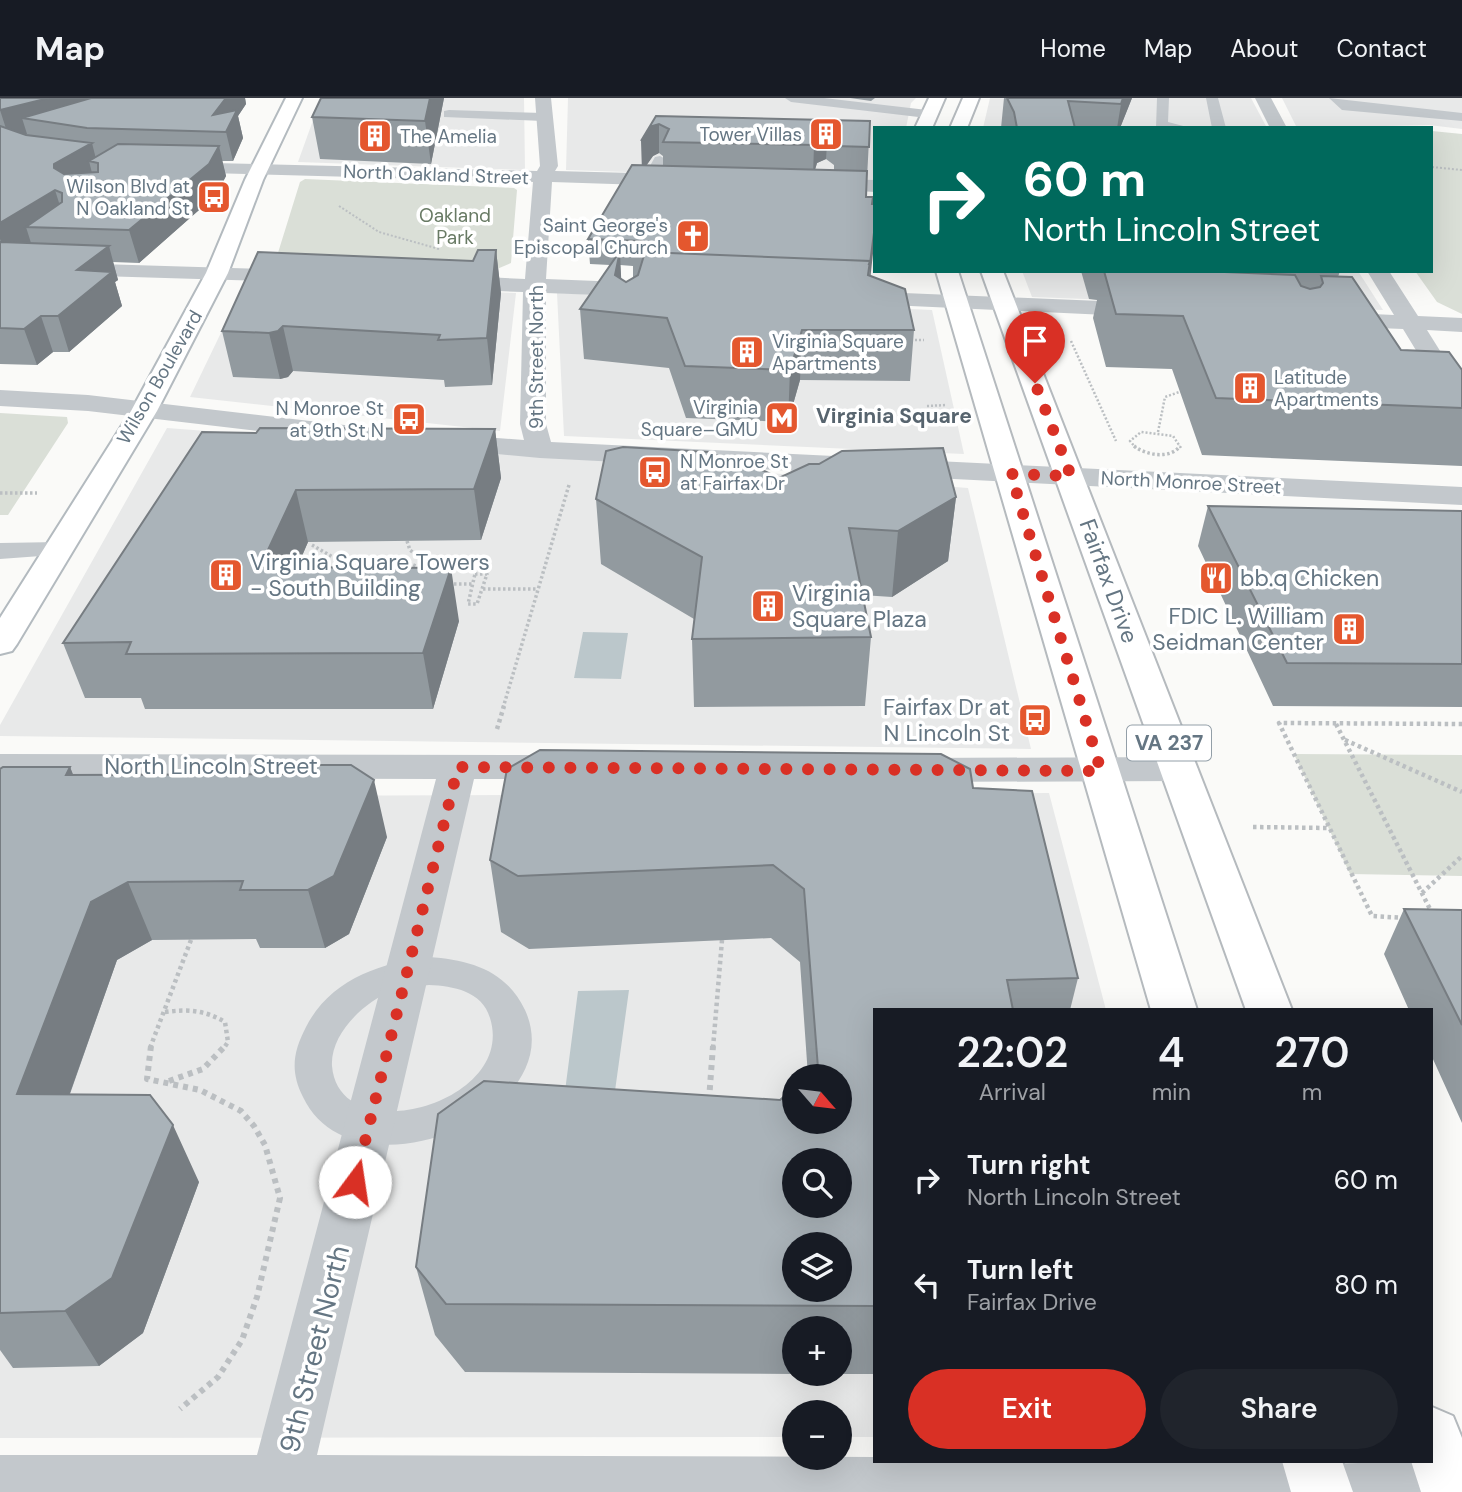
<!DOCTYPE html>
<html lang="en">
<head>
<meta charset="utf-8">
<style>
	:root { --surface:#171b24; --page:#20242c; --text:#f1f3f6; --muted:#9ea1a6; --line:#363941; --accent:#d93025 }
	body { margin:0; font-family:"DM Sans",sans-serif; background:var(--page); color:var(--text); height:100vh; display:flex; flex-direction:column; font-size:26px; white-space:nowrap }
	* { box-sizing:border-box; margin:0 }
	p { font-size:23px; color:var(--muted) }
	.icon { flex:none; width:38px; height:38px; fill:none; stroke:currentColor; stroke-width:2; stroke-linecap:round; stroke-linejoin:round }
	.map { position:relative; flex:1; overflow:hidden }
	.details { position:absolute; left:873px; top:910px; width:560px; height:455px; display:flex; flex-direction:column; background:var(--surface); border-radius:0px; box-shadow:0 7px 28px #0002 }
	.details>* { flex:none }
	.top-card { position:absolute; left:873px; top:28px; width:560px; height:147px; border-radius:0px; box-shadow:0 7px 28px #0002; background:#00695c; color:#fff; overflow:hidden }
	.needle { width:46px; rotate:118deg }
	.tools { position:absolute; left:782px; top:966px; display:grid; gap:14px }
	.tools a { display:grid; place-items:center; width:70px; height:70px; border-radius:50%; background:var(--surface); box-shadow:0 7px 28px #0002; font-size:35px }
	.pin { position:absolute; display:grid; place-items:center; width:60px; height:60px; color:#fff; margin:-72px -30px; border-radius:50% 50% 50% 0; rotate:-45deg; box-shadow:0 0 7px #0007 }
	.pin .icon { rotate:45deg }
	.me { position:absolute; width:77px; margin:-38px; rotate:14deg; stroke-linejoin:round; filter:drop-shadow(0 0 5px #0008) }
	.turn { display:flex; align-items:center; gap:24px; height:147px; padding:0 35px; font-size:32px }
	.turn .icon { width:91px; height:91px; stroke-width:2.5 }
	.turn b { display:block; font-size:49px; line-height:60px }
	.eta { display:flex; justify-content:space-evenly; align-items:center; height:119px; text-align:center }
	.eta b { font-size:42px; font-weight:600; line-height:49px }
	.primary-button { display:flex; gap:14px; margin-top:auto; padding:14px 35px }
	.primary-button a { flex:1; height:80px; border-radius:42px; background:var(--accent); color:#fff; font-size:28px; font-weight:600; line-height:80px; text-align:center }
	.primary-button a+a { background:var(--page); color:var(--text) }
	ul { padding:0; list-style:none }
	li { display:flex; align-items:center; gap:21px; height:105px; padding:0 35px }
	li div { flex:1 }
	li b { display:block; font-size:26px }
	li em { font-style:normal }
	header { display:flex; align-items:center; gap:42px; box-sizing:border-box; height:98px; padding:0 35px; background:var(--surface); border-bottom:2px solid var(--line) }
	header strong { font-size:33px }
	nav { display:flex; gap:38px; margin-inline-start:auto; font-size:24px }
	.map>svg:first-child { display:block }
	.built { fill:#e8e9e9; fill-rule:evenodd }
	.green { fill:#dadfd7 }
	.water { fill:#bbc7cb }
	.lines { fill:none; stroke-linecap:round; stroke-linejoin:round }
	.secondary-casing { stroke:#b3babf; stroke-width:4 }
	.primary-casing { stroke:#b5babe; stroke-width:4 }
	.path-far4 { stroke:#bbbfc2; stroke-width:2; stroke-dasharray:2 2; stroke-linecap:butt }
	.path-far3 { stroke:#bbbfc2; stroke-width:2.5; stroke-dasharray:2 2; stroke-linecap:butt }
	.path-far2 { stroke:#bbbfc2; stroke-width:3.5; stroke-dasharray:2.5 2.5; stroke-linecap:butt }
	.path-far1 { stroke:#bbbfc2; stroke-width:4.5; stroke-dasharray:3.5 3.5; stroke-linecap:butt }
	.path { stroke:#bbbfc2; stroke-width:6; stroke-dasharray:5 5; stroke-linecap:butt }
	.service { fill:#c3c8cc; fill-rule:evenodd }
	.minor { fill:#c3c8cc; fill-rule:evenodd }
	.secondary { fill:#fff; fill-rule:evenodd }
	.primary { fill:#fff; fill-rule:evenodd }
	.wall { fill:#929a9f; fill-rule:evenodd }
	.shaded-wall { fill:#777d82 }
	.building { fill:#aab3b9; stroke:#777d82; stroke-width:2; fill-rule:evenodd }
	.route { stroke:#d93025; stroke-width:12; stroke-dasharray:0 21.6 }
	.labels { text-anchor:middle; stroke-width:7; stroke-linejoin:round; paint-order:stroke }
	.far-poi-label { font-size:19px; fill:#657683; stroke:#fff; text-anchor:end }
	.far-street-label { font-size:19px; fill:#657683; stroke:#fff }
	.far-park-label { font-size:19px; fill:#687a64; stroke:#fff }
	.far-neighbourhood-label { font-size:21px; font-weight:bold; fill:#57646e; stroke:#fff }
	.shield { fill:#fff; stroke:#939fa8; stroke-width:2 }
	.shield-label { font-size:21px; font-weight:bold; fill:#657683 }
	.poi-label { font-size:23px; fill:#657683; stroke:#fff; text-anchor:start }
	.street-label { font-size:23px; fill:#657683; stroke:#fff }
	.near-street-label { font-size:28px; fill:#657683; stroke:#fff }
</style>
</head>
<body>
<header>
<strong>Map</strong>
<nav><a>Home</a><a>Map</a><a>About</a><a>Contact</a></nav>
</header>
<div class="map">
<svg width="1462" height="1394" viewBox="0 0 1462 1394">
	<rect width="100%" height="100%" fill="#fafaf8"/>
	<path class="built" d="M321 0H524L525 72 298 64Z
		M568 0H916L911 5 906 30H875V82L566 72Z
		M990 0H1251L1267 30H983Z
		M1282 0H1462V31L1429 27 1297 30Z
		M1022 173H1358L1383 212 1032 199Z
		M244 187 516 195 500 333 190 299Z
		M557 195 932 212 964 356 564 338Z
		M167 330 968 390 1031 651 0 638V627Z
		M1049 695 1106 912H875V1339H840V1314H794V1339L0 1340V699ZM794 978H840V1024H794ZM794 1062H840V1108H794ZM794 1146H840V1192H794ZM794 1230H840V1276H794Z"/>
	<path class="green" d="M1432 33 1462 36V216L1437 204 1415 173H1432Z
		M305 81 514 90 517 92 511 165 497 171 277 158 300 84Z
		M0 315 67 319 68 325 8 417H0Z
		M1294 656 1462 657V778L1350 776Z"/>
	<path class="water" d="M583 534 628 535 621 581 574 580Z
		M629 892 614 1000 564 1001 578 893Z"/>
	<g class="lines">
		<g class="secondary-casing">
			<path id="secondary" d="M286 0H302L263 82 228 175 157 313 17 546 12 553 0 556V520L131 313 206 175 245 82Z"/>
		</g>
		<g class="primary-casing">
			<path id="primary" d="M929 0H945L932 30H915Z
				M963 0H979L967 30H950Z
				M936 173H958L1197 912H1151Z
				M981 173H1003L1292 912H1246Z
				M1432 1309 1453 1318 1462 1340V1394H1421L1411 1363H1432Z
				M1282 1363H1342L1353 1394H1291Z"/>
		</g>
		<path class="path-far4" d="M1432 69 1462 72
			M339 108 379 134 439 151"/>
		<path class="path-far3" d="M907 242H924
			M1071 243 1116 343
			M927 308 947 307
			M1158 334 1165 299 1185 292
			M1136 350 1130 343 1141 334 1173 338 1181 350"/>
		<path class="path-far2" d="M1134 348C1147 358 1171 361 1180 348
			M0 395H37
			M407 443 410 452 431 469
			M312 447 343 465
			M420 470 430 468
			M331 471C360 457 390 455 420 470
			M475 476H487L477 506H468Z
			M449 486H473
			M483 491H538
			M503 610 569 387"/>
		<path class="path-far1" d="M1336 626 1432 815
			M497 631 504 608
			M1345 642 1462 694
			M1253 729 1328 730
			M1422 795 1462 758
			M1405 820 1372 818 1279 625 1462 626
			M165 914C187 911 205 912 225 924L228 944 224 950
			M150 950 191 842
			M713 950 722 842"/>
		<path class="path" d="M151 948 147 981 200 992 241 1013 254 1028 265 1047 280 1100 257 1199 242 1242 218 1279 180 1311
			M169 983 203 971 225 948
			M709 1002 713 948"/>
		<path class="service" d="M785 0H824L927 12 934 16 927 20 791 4Z
			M1157 0H1169L1168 24 1191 30H1156Z
			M1206 0H1218L1226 30H1212Z
			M1329 0 1462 15V23L1342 12Z
			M449 12 543 15 550 19 543 23 444 19V13Z
			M660 58 667 62 655 85H645L642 82 655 59Z
			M59 444 68 446 71 451 68 456 0 461V445Z
			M429 859C470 862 506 872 525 912 573 1016 353 1105 303 999 290 973 293 954 306 929 330 882 379 865 429 859ZM429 887C453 888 482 893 490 920 517 1006 339 1054 332 968 330 936 364 904 392 893 404 889 417 888 429 887Z
			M1462 1356V1394H1297L1296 1391 1303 1373 1321 1366 1432 1363V1358Z"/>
		<path class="minor" d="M535 0H551L558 68 555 73 674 76 683 82 674 88 552 84 546 181 648 185 659 192 648 199 546 195V326L551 344 1462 389V407L540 360 434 350 430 344 434 338 444 336 524 342 520 326 523 194 446 191 435 184 446 177 525 181 533 84 170 74 161 69 170 64 537 73 540 68Z
			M1255 0H1271L1287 30H1270Z
			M814 80 875 82V94L807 90 805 86 807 82Z
			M0 163 299 172 310 178 299 184 0 175Z
			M1367 173H1389L1418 218 1462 220V234L1427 232 1462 288V316L1453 313 1403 231 1328 228 1320 226 1316 221 1320 216 1328 214 1394 217Z
			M855 193 1149 205 1160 212 1149 219 847 205 844 200Z
			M0 292 88 297 353 328 362 330 366 336 362 342 353 344 88 313 0 308Z
			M0 656 561 657 574 660 580 669 574 678 561 681H474L317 1357 875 1359V1363H1328L1343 1369 1350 1394H0V1357H257L436 681 0 680Z
			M1179 659 1192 662 1198 671 1192 680 1179 683 919 684 906 681 900 672 906 663 919 660Z"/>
		<use href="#secondary" class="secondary"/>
		<use href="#primary" class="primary"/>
	</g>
	<path class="wall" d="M0 0H245L246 6 238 18 243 40 233 63H222L226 78 216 97 139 165 113 164 118 182 115 184 122 208 69 254H53L37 267 0 266Z
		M321 0H444L431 66 320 61 312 19Z
		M850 0H875L871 3Z
		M1004 0H1132L1120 30H1001Z
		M656 18 870 23 866 99H873L870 178 914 232 910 283 800 282 788 324 686 320 669 270 584 261 580 211 610 167 590 166 588 141 642 67ZM659 55 663 58V68L646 67 653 58ZM826 61 834 67V72H815L817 65ZM620 167 633 168V180L626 184 621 181Z
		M496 152 501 195 492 287 445 289 444 282 293 273 288 279 280 281 233 279 222 233 473 163Z
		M1081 173H1340L1338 179 1401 252 1462 272V368L1202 357 1172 271 1106 269 1093 220 1097 202 1089 201Z
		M495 331 501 380 481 442 308 444 297 469 459 523 433 611H145L141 600H85L63 545 256 335Z
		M737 366 779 380 956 399 948 463 892 499 862 497 871 539 865 608 694 609 692 541 694 521 601 466 596 401Z
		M1208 408 1462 413V609L1273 608 1198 448Z
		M70 669 73 677 285 676 387 739 349 836 325 850H260L256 841 152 842 117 862 70 996 199 1084 143 1235 99 1268 13 1270 0 1252V671Z
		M973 690 1078 880 1070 912H875V1276H824H840V1230H794V1276L465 1274 435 1237 416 1169 780 1002 808 978 800 864 771 840 529 851 501 834 490 762Z
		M1404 811 1462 812V1025L1432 959V912H1409L1384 856Z"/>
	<path class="shaded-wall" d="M49 0H87L93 18 22 20 27 36 9 40 0 12Z
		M226 0H245L246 6 238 18 243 40 233 63 226 34 213 17Z
		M430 0H444L431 66 425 23Z
		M1123 0H1132L1120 30H1117L1121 6Z
		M659 26V55L653 58 642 74 641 43 652 28Z
		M828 31 826 61 817 65 813 78 814 47 818 35Z
		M92 45 97 65 89 63 93 79 64 97 54 70V66Z
		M219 48 226 78 216 97 139 165 129 132Z
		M55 92 65 124 26 129 31 145 7 161 0 141V125Z
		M875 127V137L869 192 870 166Z
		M109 148 118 182 115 184 122 208 69 254 58 218 77 172Z
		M496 152 501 195 492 287 487 240Z
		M620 153 622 200 615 177Z
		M41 218 53 254 37 267 24 231Z
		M283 228 293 273 288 279 280 281 269 235Z
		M802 232 800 282 788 324 790 272Z
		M495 331 501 380 481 442 474 391Z
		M296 392 308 444 274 523 260 469Z
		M956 399 948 463 892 499 898 433Z
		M451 470 459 523 433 611 423 555Z
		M70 669 93 726 66 677Z
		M374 682 387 739 349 836 325 850 308 792Z
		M128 784 152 842 117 862 49 1054 17 996 91 804Z
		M173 1027 199 1084 143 1235 99 1268 65 1213Z"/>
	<path class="building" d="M0 0H49L0 12Z
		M91 0H226L213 17 237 12 226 34 87 30 22 20Z
		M321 0H430L425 23 312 19Z
		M1007 0H1123L1121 6 1068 3 1075 30H1017L1014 14Z
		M656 18 870 23 869 49 835 48 836 37 828 31 818 35 814 47 663 44 669 31 659 26 652 28 641 43Z
		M0 28 26 37 92 45 54 66V70L64 76 98 74V65L89 63 118 46 219 48 209 66 129 132 26 129 62 104V95L55 92 0 125Z
		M632 67 867 73 866 99H873L872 106H875V127L870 166H869L870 163 645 154 644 157 632 156 641 143 588 141Z
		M0 144 109 148 77 172 112 174 58 218H41L24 231 0 230Z
		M478 152H496L487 240 438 242 440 237 283 228 278 233 269 235 222 233 258 154 473 163Z
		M620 153 615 177 626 184 638 177 645 154 870 163 868 177 905 191 914 232H802L790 272 685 268 667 220 580 211Z
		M1104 173H1201L1295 177 1301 188 1310 191 1320 189 1323 185 1321 178 1352 179 1401 252 1449 254 1462 272V310L1216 300 1183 218 1116 216Z
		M260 330 495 331 474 391 296 392 260 469 451 470 423 555 126 556 131 544 63 545 202 334 256 335Z
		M623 349 709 354 737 366 743 363 779 380 809 366H819L842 353 943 350 956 399 898 433 849 430 871 539 692 541 702 459 596 401 606 353Z
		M1208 408 1462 413V566L1287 565Z
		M540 652 941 656 970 671 973 690 1032 693 1078 880 1007 882 1013 912H875V1208L446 1206 416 1169 438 1016 484 983 780 1002 794 990V1024H840V978H808L818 970 804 791 773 767 518 778 490 762 507 671ZM794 1062H840V1108H794ZM794 1146H840V1192H794Z
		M288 667H351L374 682 334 778 308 792H240L243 783 128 784 91 804 17 996 150 997 173 1027 112 1180 65 1213 0 1215V671L3 669H70L66 677 285 676Z
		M1404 811 1462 812V927Z"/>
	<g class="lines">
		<path class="route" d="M355 1084 458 669 1101 673 1011 376 1071 378 1035 285"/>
	</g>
	<defs>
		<g id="building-square" transform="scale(1.75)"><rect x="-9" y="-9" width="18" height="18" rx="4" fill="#e4572e" stroke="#fff"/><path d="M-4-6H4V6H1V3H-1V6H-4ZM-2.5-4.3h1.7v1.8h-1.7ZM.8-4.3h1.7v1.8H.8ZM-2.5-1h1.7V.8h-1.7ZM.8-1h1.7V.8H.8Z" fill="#fff"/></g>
		<g id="bus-square" transform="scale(1.75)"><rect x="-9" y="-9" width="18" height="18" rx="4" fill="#e4572e" stroke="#fff"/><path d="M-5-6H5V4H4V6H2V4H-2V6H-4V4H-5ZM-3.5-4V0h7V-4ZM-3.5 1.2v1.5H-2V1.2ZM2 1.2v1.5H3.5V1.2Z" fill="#fff"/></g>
		<g id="church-square" transform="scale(1.75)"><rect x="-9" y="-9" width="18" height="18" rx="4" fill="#e4572e" stroke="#fff"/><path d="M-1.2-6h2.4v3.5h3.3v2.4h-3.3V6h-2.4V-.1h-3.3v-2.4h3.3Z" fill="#fff"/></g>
		<g id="metro-square" transform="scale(1.75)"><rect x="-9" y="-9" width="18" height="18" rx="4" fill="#e4572e" stroke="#fff"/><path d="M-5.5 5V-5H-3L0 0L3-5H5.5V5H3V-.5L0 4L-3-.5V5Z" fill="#fff"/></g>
		<g id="restaurant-square" transform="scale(1.75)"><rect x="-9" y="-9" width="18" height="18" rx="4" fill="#e4572e" stroke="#fff"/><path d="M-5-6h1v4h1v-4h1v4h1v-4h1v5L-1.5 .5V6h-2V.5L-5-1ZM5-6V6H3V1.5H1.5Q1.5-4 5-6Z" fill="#fff"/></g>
	</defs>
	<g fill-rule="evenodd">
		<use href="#building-square" x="826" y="36"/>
		<use href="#building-square" x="375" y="38"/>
		<use href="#bus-square" x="214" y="99"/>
		<use href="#church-square" x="693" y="138"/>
		<use href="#building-square" x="747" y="254"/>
		<use href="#building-square" x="1250" y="290"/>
		<use href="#metro-square" x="782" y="320"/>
		<use href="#bus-square" x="409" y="321"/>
		<use href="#bus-square" x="655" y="374"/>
		<use href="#building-square" x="226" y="477"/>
		<use href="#restaurant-square" x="1216" y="480"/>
		<use href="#building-square" x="768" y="508"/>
		<use href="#building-square" x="1349" y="531"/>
		<use href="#bus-square" x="1035" y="622"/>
	</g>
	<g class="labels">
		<g class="far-poi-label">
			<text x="802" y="43">Tower Villas</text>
			<text x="400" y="45" text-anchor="start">The Amelia</text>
			<text x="190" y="95">Wilson Blvd at<tspan x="190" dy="22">N Oakland St</tspan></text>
			<text x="668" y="134">Saint George's<tspan x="668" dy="22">Episcopal Church</tspan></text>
			<text x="772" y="250" text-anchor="start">Virginia Square<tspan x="772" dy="22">Apartments</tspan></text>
			<text x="1274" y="286" text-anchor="start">Latitude<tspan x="1274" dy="22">Apartments</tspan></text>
			<text x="758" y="316">Virginia<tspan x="758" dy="22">Square–GMU</tspan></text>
			<text x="384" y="317">N Monroe St<tspan x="384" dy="22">at 9th St N</tspan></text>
			<text x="680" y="370" text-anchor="start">N Monroe St<tspan x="680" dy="22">at Fairfax Dr</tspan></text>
		</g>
		<g class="far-street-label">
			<text transform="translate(436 76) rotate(2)" y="7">North Oakland Street</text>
			<text transform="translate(536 259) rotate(-90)" y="7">9th Street North</text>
			<text transform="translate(159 279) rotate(-60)" y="7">Wilson Boulevard</text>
			<text transform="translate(1191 384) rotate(3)" y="7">North Monroe Street</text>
		</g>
		<g class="far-park-label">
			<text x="455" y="124">Oakland<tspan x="455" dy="22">Park</tspan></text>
		</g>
		<g class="far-neighbourhood-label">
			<text x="894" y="325">Virginia Square</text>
		</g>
		<rect class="shield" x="1127" y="627.5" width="84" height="35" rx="5"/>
		<g class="shield-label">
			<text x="1169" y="652">VA 237</text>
		</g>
		<g class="poi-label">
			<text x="250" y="472">Virginia Square Towers<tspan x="250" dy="26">- South Building</tspan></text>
			<text x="1240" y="488">bb.q Chicken</text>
			<text x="792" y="503">Virginia<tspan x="792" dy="26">Square Plaza</tspan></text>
			<text x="1324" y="526" text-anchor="end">FDIC L. William<tspan x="1324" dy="26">Seidman Center</tspan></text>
			<text x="1010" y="617" text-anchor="end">Fairfax Dr at<tspan x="1010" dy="26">N Lincoln St</tspan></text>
		</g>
		<g class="street-label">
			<text transform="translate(1109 483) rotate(70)" y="8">Fairfax Drive</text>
			<text x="211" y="676">North Lincoln Street</text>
		</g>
		<g class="near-street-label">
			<text transform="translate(314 1251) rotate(-76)" y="10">9th Street North</text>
		</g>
	</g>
</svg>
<div class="tools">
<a><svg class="needle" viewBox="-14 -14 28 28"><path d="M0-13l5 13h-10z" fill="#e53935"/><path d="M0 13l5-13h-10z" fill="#9ea1a6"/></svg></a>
<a><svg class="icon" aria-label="search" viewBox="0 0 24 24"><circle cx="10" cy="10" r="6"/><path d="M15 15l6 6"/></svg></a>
<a><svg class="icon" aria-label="layers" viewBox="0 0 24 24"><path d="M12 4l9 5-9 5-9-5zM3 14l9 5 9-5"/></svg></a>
<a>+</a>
<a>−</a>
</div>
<div class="pin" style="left:1035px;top:285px;background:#d93025"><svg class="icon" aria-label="arrive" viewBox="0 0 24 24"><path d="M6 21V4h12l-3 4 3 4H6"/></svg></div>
<svg class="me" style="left:355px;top:1084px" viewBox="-20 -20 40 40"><circle r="19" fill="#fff"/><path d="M0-13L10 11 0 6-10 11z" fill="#d93025"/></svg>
<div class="top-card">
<div class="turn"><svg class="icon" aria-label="right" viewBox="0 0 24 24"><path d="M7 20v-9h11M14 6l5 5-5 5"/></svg><div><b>60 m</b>North Lincoln Street</div></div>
</div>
<section class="details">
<div class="eta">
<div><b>22:02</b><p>Arrival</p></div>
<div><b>4</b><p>min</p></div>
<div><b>270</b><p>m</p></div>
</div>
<ul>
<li><svg class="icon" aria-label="right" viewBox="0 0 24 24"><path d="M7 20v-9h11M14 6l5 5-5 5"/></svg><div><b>Turn right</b><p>North Lincoln Street</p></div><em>60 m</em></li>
<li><svg class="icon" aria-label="left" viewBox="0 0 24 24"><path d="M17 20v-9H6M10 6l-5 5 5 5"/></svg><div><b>Turn left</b><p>Fairfax Drive</p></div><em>80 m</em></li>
</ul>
<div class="primary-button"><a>Exit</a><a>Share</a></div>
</section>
</div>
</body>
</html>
